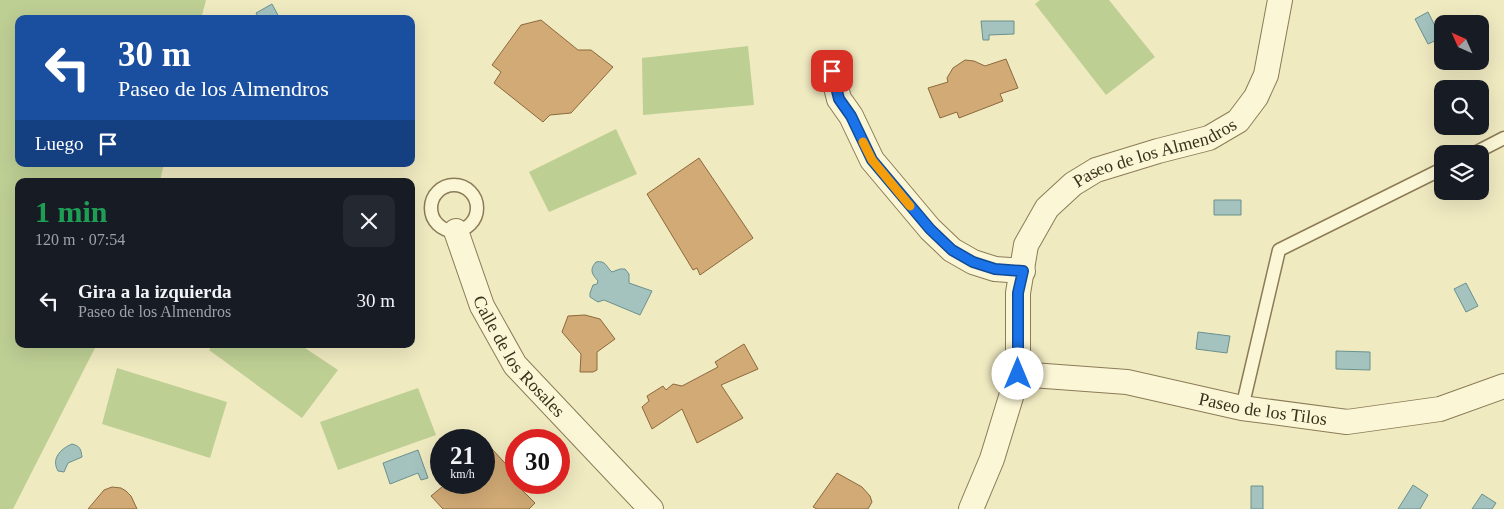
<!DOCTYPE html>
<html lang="es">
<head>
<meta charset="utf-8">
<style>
	:root { --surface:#171b24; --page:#242831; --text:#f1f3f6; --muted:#9ea1a6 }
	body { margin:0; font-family:Georgia,serif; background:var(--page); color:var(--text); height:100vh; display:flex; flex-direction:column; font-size:19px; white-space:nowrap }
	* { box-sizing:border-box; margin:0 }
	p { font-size:16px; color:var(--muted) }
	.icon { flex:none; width:28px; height:28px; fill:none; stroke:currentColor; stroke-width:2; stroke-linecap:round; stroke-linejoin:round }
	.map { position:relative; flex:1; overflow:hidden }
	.details { position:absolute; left:15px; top:178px; width:400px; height:170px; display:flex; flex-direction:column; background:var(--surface); border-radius:10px; box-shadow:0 5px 20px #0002 }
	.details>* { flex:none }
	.hud { position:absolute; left:15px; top:15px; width:400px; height:152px; border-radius:10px; box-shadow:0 5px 20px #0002; background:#1a4fa0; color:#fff; overflow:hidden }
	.needle { width:32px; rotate:315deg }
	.buttons { position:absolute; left:1434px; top:15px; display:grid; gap:10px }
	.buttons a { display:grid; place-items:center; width:55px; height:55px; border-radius:10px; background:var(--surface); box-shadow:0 5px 20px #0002; font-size:25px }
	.speed { position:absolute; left:430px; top:429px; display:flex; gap:10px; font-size:25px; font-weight:700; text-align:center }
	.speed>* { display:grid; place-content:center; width:65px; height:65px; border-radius:50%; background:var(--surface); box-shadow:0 5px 20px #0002; line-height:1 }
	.speed small { font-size:12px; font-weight:400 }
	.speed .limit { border:8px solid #d22; background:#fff; color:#111 }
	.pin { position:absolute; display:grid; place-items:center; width:42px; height:42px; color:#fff; margin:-21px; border-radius:10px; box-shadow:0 2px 8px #0006 }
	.me { position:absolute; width:55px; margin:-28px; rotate:0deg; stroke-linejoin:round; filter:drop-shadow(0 0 4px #0008) }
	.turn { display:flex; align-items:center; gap:18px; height:105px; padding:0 20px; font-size:22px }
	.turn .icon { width:65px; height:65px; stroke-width:2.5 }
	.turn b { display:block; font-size:35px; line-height:42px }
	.then { display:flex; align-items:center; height:48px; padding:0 20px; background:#0003; gap:10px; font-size:19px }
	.round { display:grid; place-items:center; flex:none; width:52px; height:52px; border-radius:10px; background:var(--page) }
	.summary { display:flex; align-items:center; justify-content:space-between; height:85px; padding:0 20px }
	h1 { font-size:30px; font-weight:600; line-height:38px; color:#1e9e55 }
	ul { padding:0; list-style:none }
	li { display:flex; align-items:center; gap:15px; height:75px; padding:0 20px }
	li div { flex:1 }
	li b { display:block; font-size:19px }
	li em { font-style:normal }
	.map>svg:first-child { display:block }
	.green { fill:#becf94 }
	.water { fill:#a4c3bf; stroke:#6a918e }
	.building { fill:#d1aa75; stroke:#8c693c }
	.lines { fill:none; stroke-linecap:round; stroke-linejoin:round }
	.lane-casing { stroke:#8b7b57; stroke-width:15 }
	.street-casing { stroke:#8b7b57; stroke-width:26 }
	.lane { stroke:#fbf6d5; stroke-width:12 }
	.street { stroke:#fbf6d5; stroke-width:24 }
	.route-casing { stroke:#114b97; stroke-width:12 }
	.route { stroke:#1a73e8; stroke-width:9 }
	.slow { stroke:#f59e0b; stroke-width:9 }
	.labels { text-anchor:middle; stroke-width:5; stroke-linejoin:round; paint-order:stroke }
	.street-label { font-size:18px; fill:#3a301d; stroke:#f7f3d1 }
</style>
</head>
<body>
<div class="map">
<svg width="1504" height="509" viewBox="0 0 1504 509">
	<rect width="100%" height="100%" fill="#f0eac1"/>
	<path class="green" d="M0 0H206L201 19H19V164H164L160 181H19V344H97L13 509H0Z
		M1040 0H1109L1155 57 1106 95 1035 4Z
		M748 46 754 105 643 115 642 58Z
		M616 129 637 174 549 212 529 172Z
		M213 344H299L338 370 302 418 209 350Z
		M117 368 227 402 210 458 102 424Z
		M418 388 436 435 338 470 320 422Z"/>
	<path class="water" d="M272 4 280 19H259L256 13Z
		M1428 12 1441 38 1428 44 1415 19Z
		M981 21H1014V34L989 35V40H983Z
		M1214 200H1241V215H1214Z
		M596 262C606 260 606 267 612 272L620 269H625L629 274V283L652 291 640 315 604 300 598 302 590 297V293L593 285 597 284 598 281C592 274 589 270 596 262Z
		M1466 283 1478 306 1466 312 1454 289Z
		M1198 332 1230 336 1227 353 1196 349Z
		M1336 351 1370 352V370L1336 369Z
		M72 444C80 446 81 449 82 457L68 463 64 472 58 471C51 459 60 449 72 444Z
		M418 450 428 478 421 480 418 473 390 484 383 463Z
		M1413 485 1428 495 1420 509H1398Z
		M1251 486H1263V509H1251Z
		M1482 494 1496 503 1492 509H1472Z"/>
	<path class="building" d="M541 20 578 50H591L613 67 571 113 550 115 543 122 494 83 501 72 492 65 521 25Z
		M1006 59 1018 88 1000 94 1003 101 959 118 957 112 940 118 928 88 948 82 947 78 953 68 965 60 974 61 985 66Z
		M699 158 753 238 700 275 697 268 693 270 647 194Z
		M585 315 600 319 615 339 597 352V370L593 372H580L581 354 562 332 568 316Z
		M744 344 758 369 721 385 743 418 697 443 682 409 652 429 642 407 649 401 647 396 663 386 666 390 673 384 682 386 718 367 715 362Z
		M492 449 516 475V482H522L518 486 535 503 529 509H443L431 496 448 482H484V455Z
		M837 473 862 487 870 496 872 502 868 509H817L813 507Z
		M112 487 121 488 126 491 131 496 137 509H88L104 490Z"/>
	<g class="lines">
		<g class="lane-casing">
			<path id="lane" d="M1473 154 1504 138
				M431 208a23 23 0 1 1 46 0a23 23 0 1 1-46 0Z
				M1242 408 1279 250 1442 169"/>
		</g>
		<g class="street-casing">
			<g id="street">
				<path d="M832 71 839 99 851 116 872 160 930 229 952 250 973 262 995 269 1023 271"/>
				<path id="s1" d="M456 231 482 306 515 365 651 509"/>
				<path id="s2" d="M1018 374 1127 382 1242 408 1347 422 1440 409 1504 386"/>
				<path id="s3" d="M971 509 992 459 1018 374V293L1026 245 1047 208 1073 184 1096 170 1158 151 1209 138 1238 121 1256 97 1266 75 1280 0"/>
			</g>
		</g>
		<use href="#lane" class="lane"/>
		<use href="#street" class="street"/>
	</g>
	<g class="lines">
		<g class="route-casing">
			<path id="route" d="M832 71 839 99 851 116 872 160 930 229 952 250 973 262 995 269 1023 271 1018 293V374"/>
		</g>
		<use href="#route" class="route"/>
		<path class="slow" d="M863 142 872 160 910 206"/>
	</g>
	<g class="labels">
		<g class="street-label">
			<text dy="6" stroke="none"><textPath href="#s3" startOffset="439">Paseo de los Almendros</textPath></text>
			<text dy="6" stroke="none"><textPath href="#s1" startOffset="142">Calle de los Rosales</textPath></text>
			<text dy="6" stroke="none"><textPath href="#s2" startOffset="248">Paseo de los Tilos</textPath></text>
		</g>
	</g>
</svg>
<div class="buttons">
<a><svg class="needle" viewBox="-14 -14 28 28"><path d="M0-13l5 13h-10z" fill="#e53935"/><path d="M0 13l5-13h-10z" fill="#9ea1a6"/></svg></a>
<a><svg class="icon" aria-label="search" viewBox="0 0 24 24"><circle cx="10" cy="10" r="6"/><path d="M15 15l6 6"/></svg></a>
<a><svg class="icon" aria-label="layers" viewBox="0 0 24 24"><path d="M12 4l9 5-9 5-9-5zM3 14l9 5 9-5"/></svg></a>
</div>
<div class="speed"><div>21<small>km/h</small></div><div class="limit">30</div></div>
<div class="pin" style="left:832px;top:71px;background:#d93025"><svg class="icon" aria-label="arrive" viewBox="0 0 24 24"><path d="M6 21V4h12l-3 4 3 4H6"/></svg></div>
<svg class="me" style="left:1018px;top:374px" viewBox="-20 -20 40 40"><circle r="19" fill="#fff"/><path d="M0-13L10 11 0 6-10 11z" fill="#1a73e8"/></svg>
<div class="hud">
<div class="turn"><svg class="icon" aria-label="left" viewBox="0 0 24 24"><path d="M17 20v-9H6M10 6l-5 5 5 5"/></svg><div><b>30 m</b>Paseo de los Almendros</div></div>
<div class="then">Luego<svg class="icon" aria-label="arrive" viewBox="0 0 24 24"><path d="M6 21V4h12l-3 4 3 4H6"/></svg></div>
</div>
<section class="details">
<div class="summary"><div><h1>1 min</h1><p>120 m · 07:54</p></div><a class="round"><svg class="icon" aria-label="close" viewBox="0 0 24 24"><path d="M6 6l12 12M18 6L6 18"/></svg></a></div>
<ul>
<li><svg class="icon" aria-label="left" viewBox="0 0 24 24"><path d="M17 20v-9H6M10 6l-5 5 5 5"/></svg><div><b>Gira a la izquierda</b><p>Paseo de los Almendros</p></div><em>30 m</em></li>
</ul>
</section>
</div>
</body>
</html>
